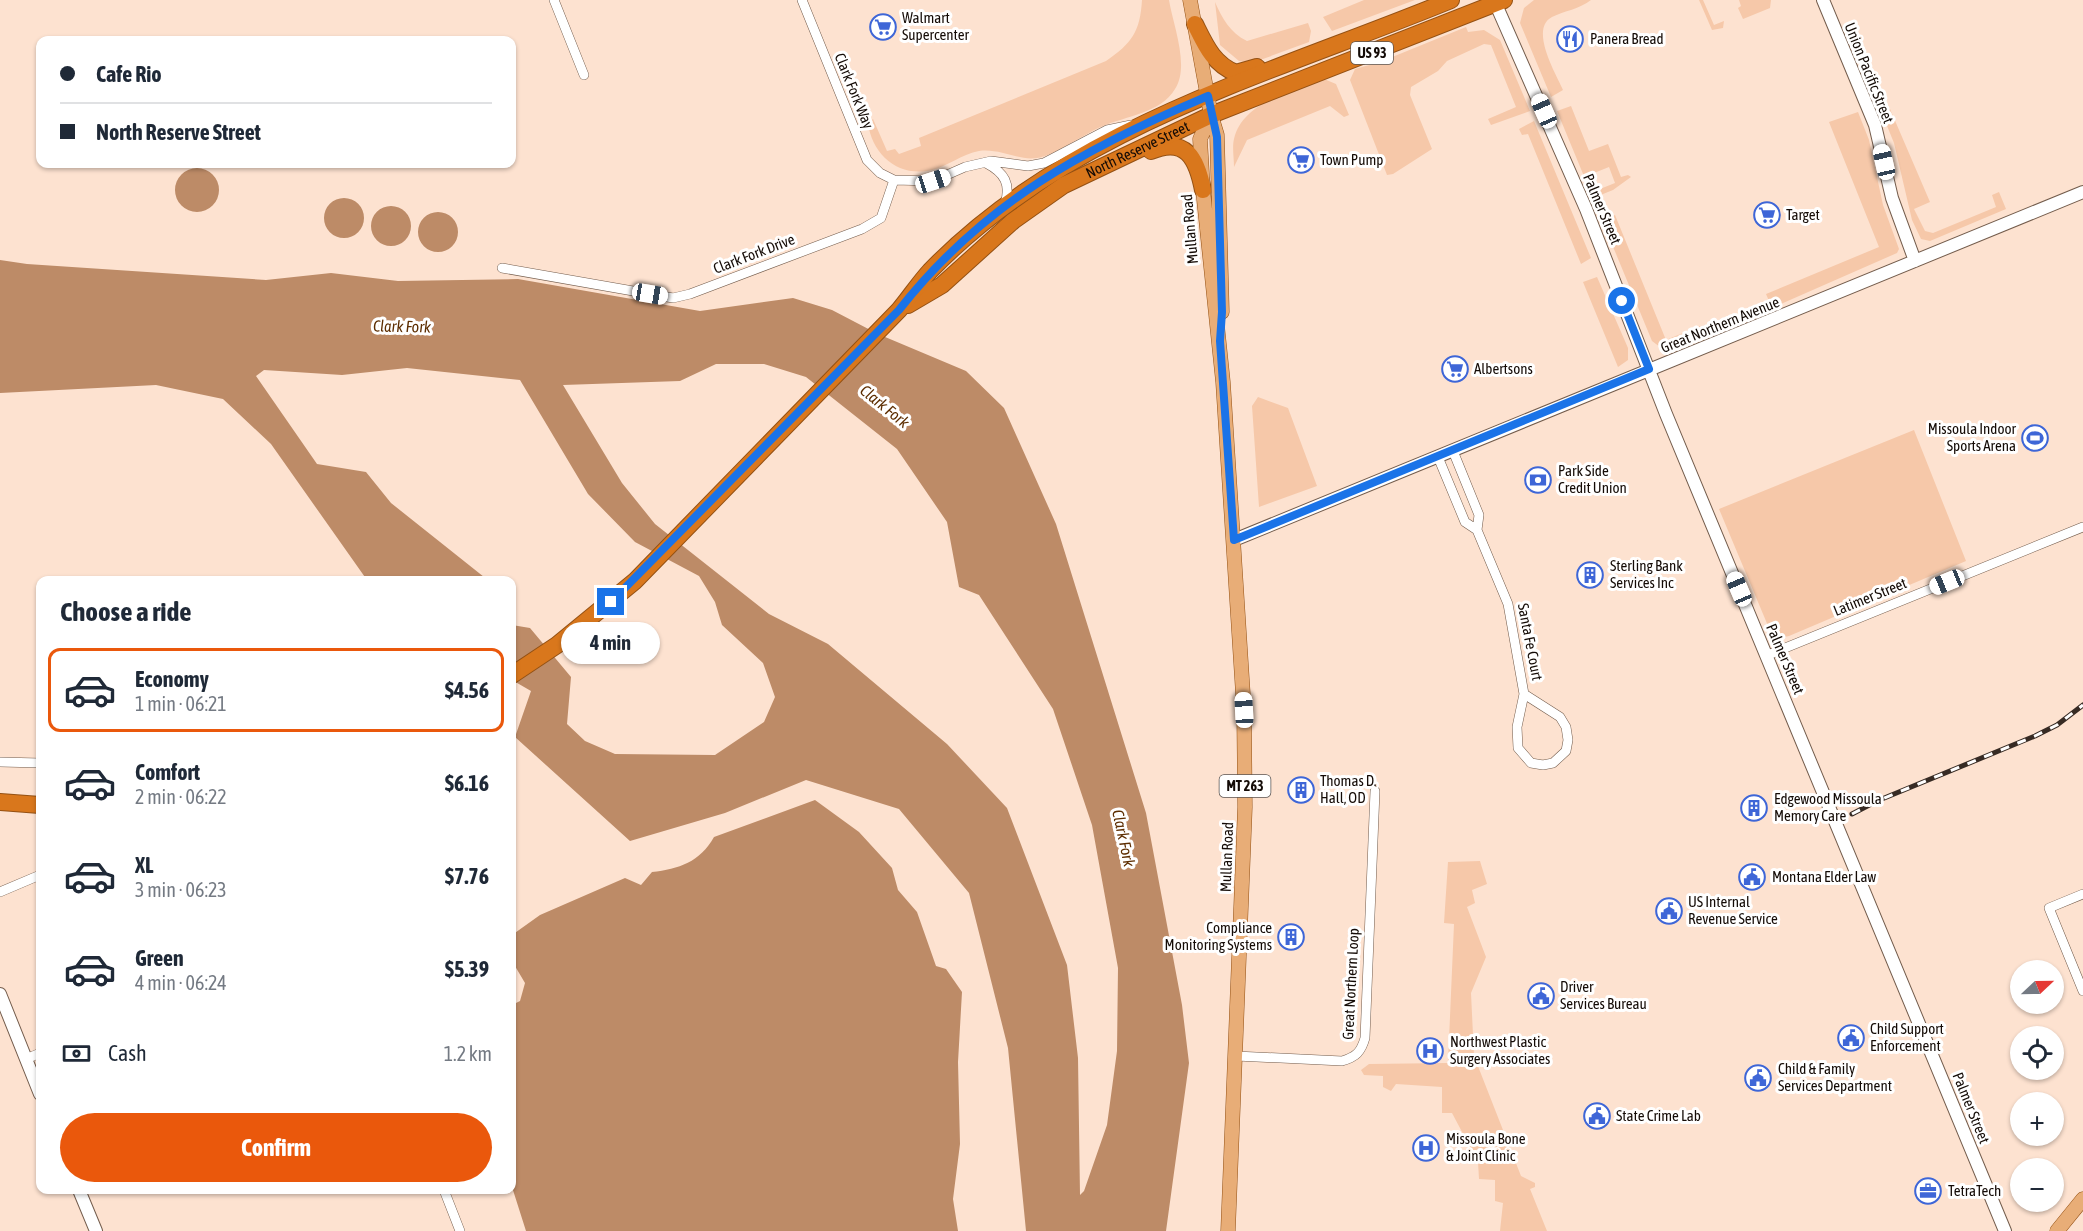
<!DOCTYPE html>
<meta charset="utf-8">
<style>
body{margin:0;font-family:"Asap Condensed",sans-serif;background:#f6f6f7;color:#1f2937;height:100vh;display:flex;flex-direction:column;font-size:22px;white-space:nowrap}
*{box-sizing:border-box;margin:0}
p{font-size:20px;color:#747a83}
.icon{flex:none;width:33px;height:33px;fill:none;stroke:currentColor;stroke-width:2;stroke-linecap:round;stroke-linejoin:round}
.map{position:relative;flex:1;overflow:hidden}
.drawer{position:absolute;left:36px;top:576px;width:480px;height:618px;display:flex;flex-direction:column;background:#fff;border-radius:12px;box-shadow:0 2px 4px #0004}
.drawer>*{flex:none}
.banner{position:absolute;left:36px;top:36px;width:480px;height:132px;border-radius:12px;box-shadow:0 2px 4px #0004;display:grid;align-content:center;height:132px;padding:0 24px;background:#fff}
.needle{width:39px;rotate:68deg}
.fabs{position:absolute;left:2010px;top:960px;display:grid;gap:12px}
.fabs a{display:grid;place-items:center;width:54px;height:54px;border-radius:50%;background:#fff;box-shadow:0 2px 4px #0004;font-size:30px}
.end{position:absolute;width:27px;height:27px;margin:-14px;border:8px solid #1a73e8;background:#fff;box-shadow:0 0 0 3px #fff}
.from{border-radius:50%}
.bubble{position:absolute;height:42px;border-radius:21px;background:#fff;box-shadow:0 2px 4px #0004;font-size:20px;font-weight:700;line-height:42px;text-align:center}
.car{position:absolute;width:18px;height:36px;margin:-18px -9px;border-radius:8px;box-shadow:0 0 4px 2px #0007;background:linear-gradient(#fff 24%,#345 0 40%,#fff 0 76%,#345 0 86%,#fff 0)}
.banner b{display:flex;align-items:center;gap:21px;height:57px;font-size:22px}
.banner b+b{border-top:2px solid #e0e1e3}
.banner i{width:15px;height:15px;background:#1f2937}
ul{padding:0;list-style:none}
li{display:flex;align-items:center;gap:18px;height:84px;margin:0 12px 9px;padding:0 12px;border:3px solid transparent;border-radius:12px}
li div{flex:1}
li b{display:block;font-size:22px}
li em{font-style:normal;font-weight:700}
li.current{border-color:#ea580c}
li>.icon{width:54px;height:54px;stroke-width:1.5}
h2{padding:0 24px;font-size:27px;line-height:72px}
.pay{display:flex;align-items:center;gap:15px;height:66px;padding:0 24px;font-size:22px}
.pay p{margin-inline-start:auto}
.primary-button{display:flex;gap:12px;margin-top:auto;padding:12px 24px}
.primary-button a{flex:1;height:69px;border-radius:36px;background:#ea580c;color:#fff;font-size:24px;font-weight:700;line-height:69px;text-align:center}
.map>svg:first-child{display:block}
</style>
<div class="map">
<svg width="2083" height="1231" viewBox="0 0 2083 1231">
<rect width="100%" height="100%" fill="#fde2d0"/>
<path fill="#f6c8a9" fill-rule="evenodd" d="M1142 0H1169C1173 25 1190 66 1175 89 1161 113 1126 116 1103 126 1087 132 1052 157 1037 158 1018 161 1000 148 979 151 962 154 948 166 932 170 899 178 872 155 868 123L873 119 887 151 895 149 899 154 921 146 919 138 1106 61C1132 43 1140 32 1142 0Z
M1364 0H1415L1332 31 1323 17Z
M1534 0H1591C1580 9 1564 11 1552 17 1529 29 1556 74 1563 90L1551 97 1520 23 1524 8Z
M1699 0H1703L1714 25 1724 21 1723 28 1712 30Z
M1739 0H1771L1770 8 1743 19 1738 8 1741 6Z
M1215 2C1222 18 1230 33 1247 41L1308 23 1311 31 1309 42 1252 63 1239 61 1220 45Z
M1466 27 1468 32 1484 30 1500 40 1530 111 1491 125 1488 119 1516 107 1491 45 1484 44 1447 61 1438 71 1411 87 1410 95 1432 149 1393 174 1387 175 1350 80 1355 69 1380 62Z
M1324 79 1336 84 1349 115 1344 117 1330 106 1247 140 1234 167C1234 158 1232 147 1234 139 1243 101 1294 91 1324 79Z
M1571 106 1589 151 1608 144 1621 177 1628 175 1631 177 1613 190 1593 198 1557 111ZM1609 167 1615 183 1595 191 1589 175Z
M1890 109 1930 202 1914 209 1925 231 1933 233 1996 207 1992 195 1999 192 2006 209 1930 241 1921 239 1912 220 1894 143 1881 111Z
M1858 112 1869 140 1883 205 1899 249 1897 253 1772 308 1766 294 1879 247 1829 122Z
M1534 121 1591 258 1581 264 1528 134 1522 135 1519 129Z
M1615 215 1666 340 1700 326 1704 335 1670 349 1664 350 1652 341 1602 220Z
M1597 277 1628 348V360L1618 367 1583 282Z
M1258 397 1288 408 1317 486 1259 507 1252 406Z
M1914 430 1966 561 1789 636 1779 638 1771 633 1719 509Z
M1480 861 1487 884 1472 890 1475 903 1467 907 1486 957 1471 993 1474 1056 1521 1176 1535 1183V1187L1530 1189 1547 1231H1500L1503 1203 1495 1201V1180L1479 1179 1478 1162 1452 1113H1442V1087L1396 1084 1391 1091 1383 1087V1076L1364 1075 1361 1070 1369 1064 1448 1063 1454 924 1444 923 1448 862Z"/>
<path fill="#bd8b67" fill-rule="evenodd" d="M175 190a22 22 0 1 1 44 0a22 22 0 1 1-44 0Z
M324 218a20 20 0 1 1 40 0a20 20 0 1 1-40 0Z
M371 226a20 20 0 1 1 40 0a20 20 0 1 1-40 0Z
M418 232a20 20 0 1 1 40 0a20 20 0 1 1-40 0Z
M0 260 27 264 266 280 331 273 398 281 518 279 700 311 793 298 832 310 878 334 966 371 1004 408 1056 524 1146 813 1182 1005 1189 1063 1166 1231H1026L1008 1048 969 893 899 809 806 780 725 813 630 841 515 737 531 691 512 680V625L530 628 571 677 567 724 585 741 615 754 715 755 764 722 775 697 763 663 722 625 715 602 699 576 635 542 588 494 520 380 407 368 342 375 264 370 256 376 317 464 366 472 391 503 484 577 492 580H367L271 444 223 399 156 385 0 393ZM716 364H764L806 377 897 449 947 522 959 587 979 595 1053 709 1092 825 1118 968 1117 1051 1107 1125 1084 1191 1080 1195 1078 1058 1067 965 1007 808 947 744 828 644 769 614 655 524 622 483 563 385 680 381Z
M815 800 859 832 892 868 898 890 917 912 936 966 946 969 962 992 958 1062 960 1144 953 1199 958 1231H526L512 1187V1005L520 1001 525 983 512 961V935L540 915 625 878 641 885 652 872C679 869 700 862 714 837Z"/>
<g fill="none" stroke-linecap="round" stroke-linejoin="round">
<g stroke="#735c4c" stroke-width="10">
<path id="street" d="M554 0 584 75
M802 0 867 160 880 173 894 180
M986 163C1005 173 1011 184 1005 204
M502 268 673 298 690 294 862 229 881 218 894 180 933 181 965 167 991 161 1028 166 1044 163 1107 130 1131 125
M1453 451 1479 515 1477 530 1508 604 1524 694 1517 727 1518 748 1531 763 1543 765 1553 763 1566 751 1568 740 1566 727 1560 717 1524 694
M1438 457 1465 522 1477 530
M1768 655 2083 527
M0 762 40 763
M0 892 40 875
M2083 894 2049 908 2083 991
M1236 1056 1342 1061C1356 1057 1361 1052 1365 1038L1375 791
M26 1059 40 1053
M444 1190 460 1231"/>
</g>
<g stroke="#735c4c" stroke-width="14">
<path id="secondary" d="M1494 0 1586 209 1666 414 2005 1231
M1823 0 1875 125 1892 198 1915 261
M1234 540 2083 192
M0 994 40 1094
M79 1190 96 1231"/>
</g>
<g stroke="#945114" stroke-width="15">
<path id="primary" d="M1190 0 1211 115 1217 135 1222 312
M1211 115 1200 139 1203 190 1223 382 1244 710 1245 807 1228 1231
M2057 1231 2083 1199"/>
</g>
<g stroke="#945114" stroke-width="18">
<g id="highway">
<path d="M1195 24C1205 44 1213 64 1236 73L1257 67"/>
<path d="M1151 151C1186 136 1197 159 1203 190"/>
<path id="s1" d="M908 305 942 285 1013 221 1064 185 1211 115 1504 0"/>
<path d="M512 675 557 645 635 581 899 310C910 297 919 283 930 271 1069 127 1271 74 1451 0"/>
<path d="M0 802 40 805"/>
</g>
</g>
<use href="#street" stroke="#fff" stroke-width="9"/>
<use href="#secondary" stroke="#fff" stroke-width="12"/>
<use href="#primary" stroke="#e8ad77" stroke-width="14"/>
<use href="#highway" stroke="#d9771c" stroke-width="16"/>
<g stroke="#372b24" stroke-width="5">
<path id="rail" d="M1852 814 1877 801 2035 736 2057 725 2083 705"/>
</g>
<use href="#rail" stroke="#fff" stroke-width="3" stroke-dasharray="9" stroke-linecap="butt"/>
</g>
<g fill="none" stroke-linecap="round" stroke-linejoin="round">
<path stroke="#1a73e8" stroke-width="8" d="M611 602 899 310C983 203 1085 148 1208 96L1217 137 1222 312 1220 341 1234 540 1649 369 1622 301"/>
</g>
<defs>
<g id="supermarket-ring" transform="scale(1.35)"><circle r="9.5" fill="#fff" stroke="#3e66d7" stroke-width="1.5"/><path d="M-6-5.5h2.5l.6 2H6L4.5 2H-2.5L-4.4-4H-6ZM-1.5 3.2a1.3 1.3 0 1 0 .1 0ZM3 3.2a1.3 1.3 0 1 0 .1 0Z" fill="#3e66d7"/></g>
<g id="restaurant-ring" transform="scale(1.35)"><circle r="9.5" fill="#fff" stroke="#3e66d7" stroke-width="1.5"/><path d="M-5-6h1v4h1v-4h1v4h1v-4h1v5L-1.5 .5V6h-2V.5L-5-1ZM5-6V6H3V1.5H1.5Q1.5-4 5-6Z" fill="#3e66d7"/></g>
<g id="stadium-ring" transform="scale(1.35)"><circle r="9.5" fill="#fff" stroke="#3e66d7" stroke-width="1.5"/><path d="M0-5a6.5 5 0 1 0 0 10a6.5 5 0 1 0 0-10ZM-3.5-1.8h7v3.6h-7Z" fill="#3e66d7"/></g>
<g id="bank-ring" transform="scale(1.35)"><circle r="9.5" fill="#fff" stroke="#3e66d7" stroke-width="1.5"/><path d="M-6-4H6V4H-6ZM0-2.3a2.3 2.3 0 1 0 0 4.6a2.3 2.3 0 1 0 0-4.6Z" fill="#3e66d7"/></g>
<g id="building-ring" transform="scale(1.35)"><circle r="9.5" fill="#fff" stroke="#3e66d7" stroke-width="1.5"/><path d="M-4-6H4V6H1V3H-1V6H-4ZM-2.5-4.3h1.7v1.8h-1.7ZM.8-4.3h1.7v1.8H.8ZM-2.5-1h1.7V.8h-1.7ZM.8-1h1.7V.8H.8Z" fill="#3e66d7"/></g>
<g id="civic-ring" transform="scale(1.35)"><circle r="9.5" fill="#fff" stroke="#3e66d7" stroke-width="1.5"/><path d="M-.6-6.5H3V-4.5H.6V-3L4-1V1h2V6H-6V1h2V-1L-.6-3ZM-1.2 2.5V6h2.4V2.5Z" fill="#3e66d7"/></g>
<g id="hospital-ring" transform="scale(1.35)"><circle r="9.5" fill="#fff" stroke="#3e66d7" stroke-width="1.5"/><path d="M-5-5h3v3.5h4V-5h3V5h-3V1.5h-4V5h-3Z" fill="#3e66d7"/></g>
<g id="office-ring" transform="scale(1.35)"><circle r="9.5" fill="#fff" stroke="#3e66d7" stroke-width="1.5"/><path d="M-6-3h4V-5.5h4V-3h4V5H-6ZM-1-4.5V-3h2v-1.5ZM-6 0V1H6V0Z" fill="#3e66d7"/></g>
</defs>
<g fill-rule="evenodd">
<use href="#supermarket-ring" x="883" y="27"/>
<use href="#restaurant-ring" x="1570" y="39"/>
<use href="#supermarket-ring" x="1301" y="160"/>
<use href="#supermarket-ring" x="1767" y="215"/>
<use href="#supermarket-ring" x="1455" y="369"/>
<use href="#stadium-ring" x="2035" y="438"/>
<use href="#bank-ring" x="1538" y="480"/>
<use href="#building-ring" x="1590" y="575"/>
<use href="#building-ring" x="1301" y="790"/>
<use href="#building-ring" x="1754" y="808"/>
<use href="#civic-ring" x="1752" y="877"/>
<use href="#civic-ring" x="1669" y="911"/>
<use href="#building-ring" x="1291" y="937"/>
<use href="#civic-ring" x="1541" y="996"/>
<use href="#civic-ring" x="1851" y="1038"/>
<use href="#hospital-ring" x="1430" y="1051"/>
<use href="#civic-ring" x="1758" y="1078"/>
<use href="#civic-ring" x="1597" y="1116"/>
<use href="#hospital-ring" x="1426" y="1148"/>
<use href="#office-ring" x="1928" y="1191"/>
</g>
<g text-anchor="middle" stroke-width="6" stroke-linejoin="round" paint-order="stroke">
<g fill="#fff" stroke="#5a5451" stroke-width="1.5">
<rect x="1351" y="42" width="42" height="22" rx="4.5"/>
<rect x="1219.5" y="775" width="51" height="22" rx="4.5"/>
</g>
<g font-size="14" font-weight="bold" fill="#140b06">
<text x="1372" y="58">US 93</text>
<text x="1245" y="791">MT 263</text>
</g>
<g font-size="15" fill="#140b06" stroke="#fff" text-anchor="start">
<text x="902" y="23">Walmart<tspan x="902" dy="17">Supercenter</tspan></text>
<text x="1590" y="44">Panera Bread</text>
<text x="1320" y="165">Town Pump</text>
<text x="1786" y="220">Target</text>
<text x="1474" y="374">Albertsons</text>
<text x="2016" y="434" text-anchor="end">Missoula Indoor<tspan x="2016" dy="17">Sports Arena</tspan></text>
<text x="1558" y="476">Park Side<tspan x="1558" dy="17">Credit Union</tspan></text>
<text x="1610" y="571">Sterling Bank<tspan x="1610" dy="17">Services Inc</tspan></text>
<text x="1320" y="786">Thomas D.<tspan x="1320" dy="17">Hall, OD</tspan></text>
<text x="1774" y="804">Edgewood Missoula<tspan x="1774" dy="17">Memory Care</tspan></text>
<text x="1772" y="882">Montana Elder Law</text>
<text x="1688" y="907">US Internal<tspan x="1688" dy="17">Revenue Service</tspan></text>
<text x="1272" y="933" text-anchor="end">Compliance<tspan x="1272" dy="17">Monitoring Systems</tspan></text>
<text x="1560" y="992">Driver<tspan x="1560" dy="17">Services Bureau</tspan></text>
<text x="1870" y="1034">Child Support<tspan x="1870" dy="17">Enforcement</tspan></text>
<text x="1450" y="1047">Northwest Plastic<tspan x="1450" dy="17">Surgery Associates</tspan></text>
<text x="1778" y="1074">Child &amp; Family<tspan x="1778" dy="17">Services Department</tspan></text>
<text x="1616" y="1121">State Crime Lab</text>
<text x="1446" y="1144">Missoula Bone<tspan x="1446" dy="17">&amp; Joint Clinic</tspan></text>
<text x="1948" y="1196">TetraTech</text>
</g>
<g font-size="15" fill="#140b06" stroke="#fff">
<text transform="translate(1869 73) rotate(68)" y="5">Union Pacific Street</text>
<text transform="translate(854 91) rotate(68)" y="5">Clark Fork Way</text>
<text dy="5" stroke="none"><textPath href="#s1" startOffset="279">North Reserve Street</textPath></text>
<text transform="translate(1602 209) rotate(67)" y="5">Palmer Street</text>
<text transform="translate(1190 229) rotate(-95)" y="5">Mullan Road</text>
<text transform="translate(754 254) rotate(-21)" y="5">Clark Fork Drive</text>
<text transform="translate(1720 325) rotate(-22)" y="5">Great Northern Avenue</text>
<text transform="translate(1870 597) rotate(-22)" y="5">Latimer Street</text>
<text transform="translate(1530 642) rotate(79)" y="5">Santa Fe Court</text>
<text transform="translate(1785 659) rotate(67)" y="5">Palmer Street</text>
<text transform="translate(1227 857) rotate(-88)" y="5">Mullan Road</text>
<text transform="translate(1351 984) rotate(-87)" y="5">Great Northern Loop</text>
<text transform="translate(1971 1108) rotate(68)" y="5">Palmer Street</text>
</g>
<g font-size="16" font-style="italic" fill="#5d2d00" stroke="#fff">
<text transform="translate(402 326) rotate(1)" y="6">Clark Fork</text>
<text transform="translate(885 406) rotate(39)" y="6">Clark Fork</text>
<text transform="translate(1124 838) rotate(78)" y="6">Clark Fork</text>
</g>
</g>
</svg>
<div class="fabs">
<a><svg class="needle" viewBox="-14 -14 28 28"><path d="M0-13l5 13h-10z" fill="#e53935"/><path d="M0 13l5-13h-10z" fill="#747a83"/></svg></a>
<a><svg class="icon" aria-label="locate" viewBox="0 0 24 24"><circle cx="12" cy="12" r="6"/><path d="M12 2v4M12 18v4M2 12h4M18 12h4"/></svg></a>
<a>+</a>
<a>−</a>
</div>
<i class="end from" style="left:1622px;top:301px"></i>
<i class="end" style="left:611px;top:602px"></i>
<div class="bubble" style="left:561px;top:622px;width:99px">4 min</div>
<i class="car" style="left:1544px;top:111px;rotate:336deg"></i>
<i class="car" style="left:1884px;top:162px;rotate:347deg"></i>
<i class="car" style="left:933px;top:181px;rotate:72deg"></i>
<i class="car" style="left:650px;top:294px;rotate:100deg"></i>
<i class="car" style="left:1947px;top:582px;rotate:248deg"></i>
<i class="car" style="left:1739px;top:589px;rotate:337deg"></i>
<i class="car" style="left:1244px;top:710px;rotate:357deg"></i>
<div class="banner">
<b><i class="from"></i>Cafe Rio</b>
<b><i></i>North Reserve Street</b>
</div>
<section class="drawer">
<h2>Choose a ride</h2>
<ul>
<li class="current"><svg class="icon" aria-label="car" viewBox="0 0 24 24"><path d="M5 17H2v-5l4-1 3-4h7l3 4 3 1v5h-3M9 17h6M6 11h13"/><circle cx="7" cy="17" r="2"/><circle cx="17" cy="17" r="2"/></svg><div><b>Economy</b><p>1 min · 06:21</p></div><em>$4.56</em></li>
<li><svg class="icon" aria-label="car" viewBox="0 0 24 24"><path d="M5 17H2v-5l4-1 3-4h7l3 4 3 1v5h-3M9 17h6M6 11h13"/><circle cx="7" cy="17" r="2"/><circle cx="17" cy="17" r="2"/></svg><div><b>Comfort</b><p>2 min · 06:22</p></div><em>$6.16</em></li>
<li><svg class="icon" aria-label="car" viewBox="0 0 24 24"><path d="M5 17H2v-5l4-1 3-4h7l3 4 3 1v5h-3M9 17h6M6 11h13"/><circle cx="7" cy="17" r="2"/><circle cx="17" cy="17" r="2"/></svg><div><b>XL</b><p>3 min · 06:23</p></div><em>$7.76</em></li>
<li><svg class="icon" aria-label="car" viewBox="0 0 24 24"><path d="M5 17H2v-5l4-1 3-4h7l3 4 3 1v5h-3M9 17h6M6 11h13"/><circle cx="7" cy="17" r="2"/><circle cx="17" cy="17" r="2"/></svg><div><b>Green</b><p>4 min · 06:24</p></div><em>$5.39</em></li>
</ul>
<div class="pay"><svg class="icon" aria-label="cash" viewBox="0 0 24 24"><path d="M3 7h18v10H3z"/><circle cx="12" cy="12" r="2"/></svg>Cash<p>1.2 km</p></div>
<div class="primary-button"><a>Confirm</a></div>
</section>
</div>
